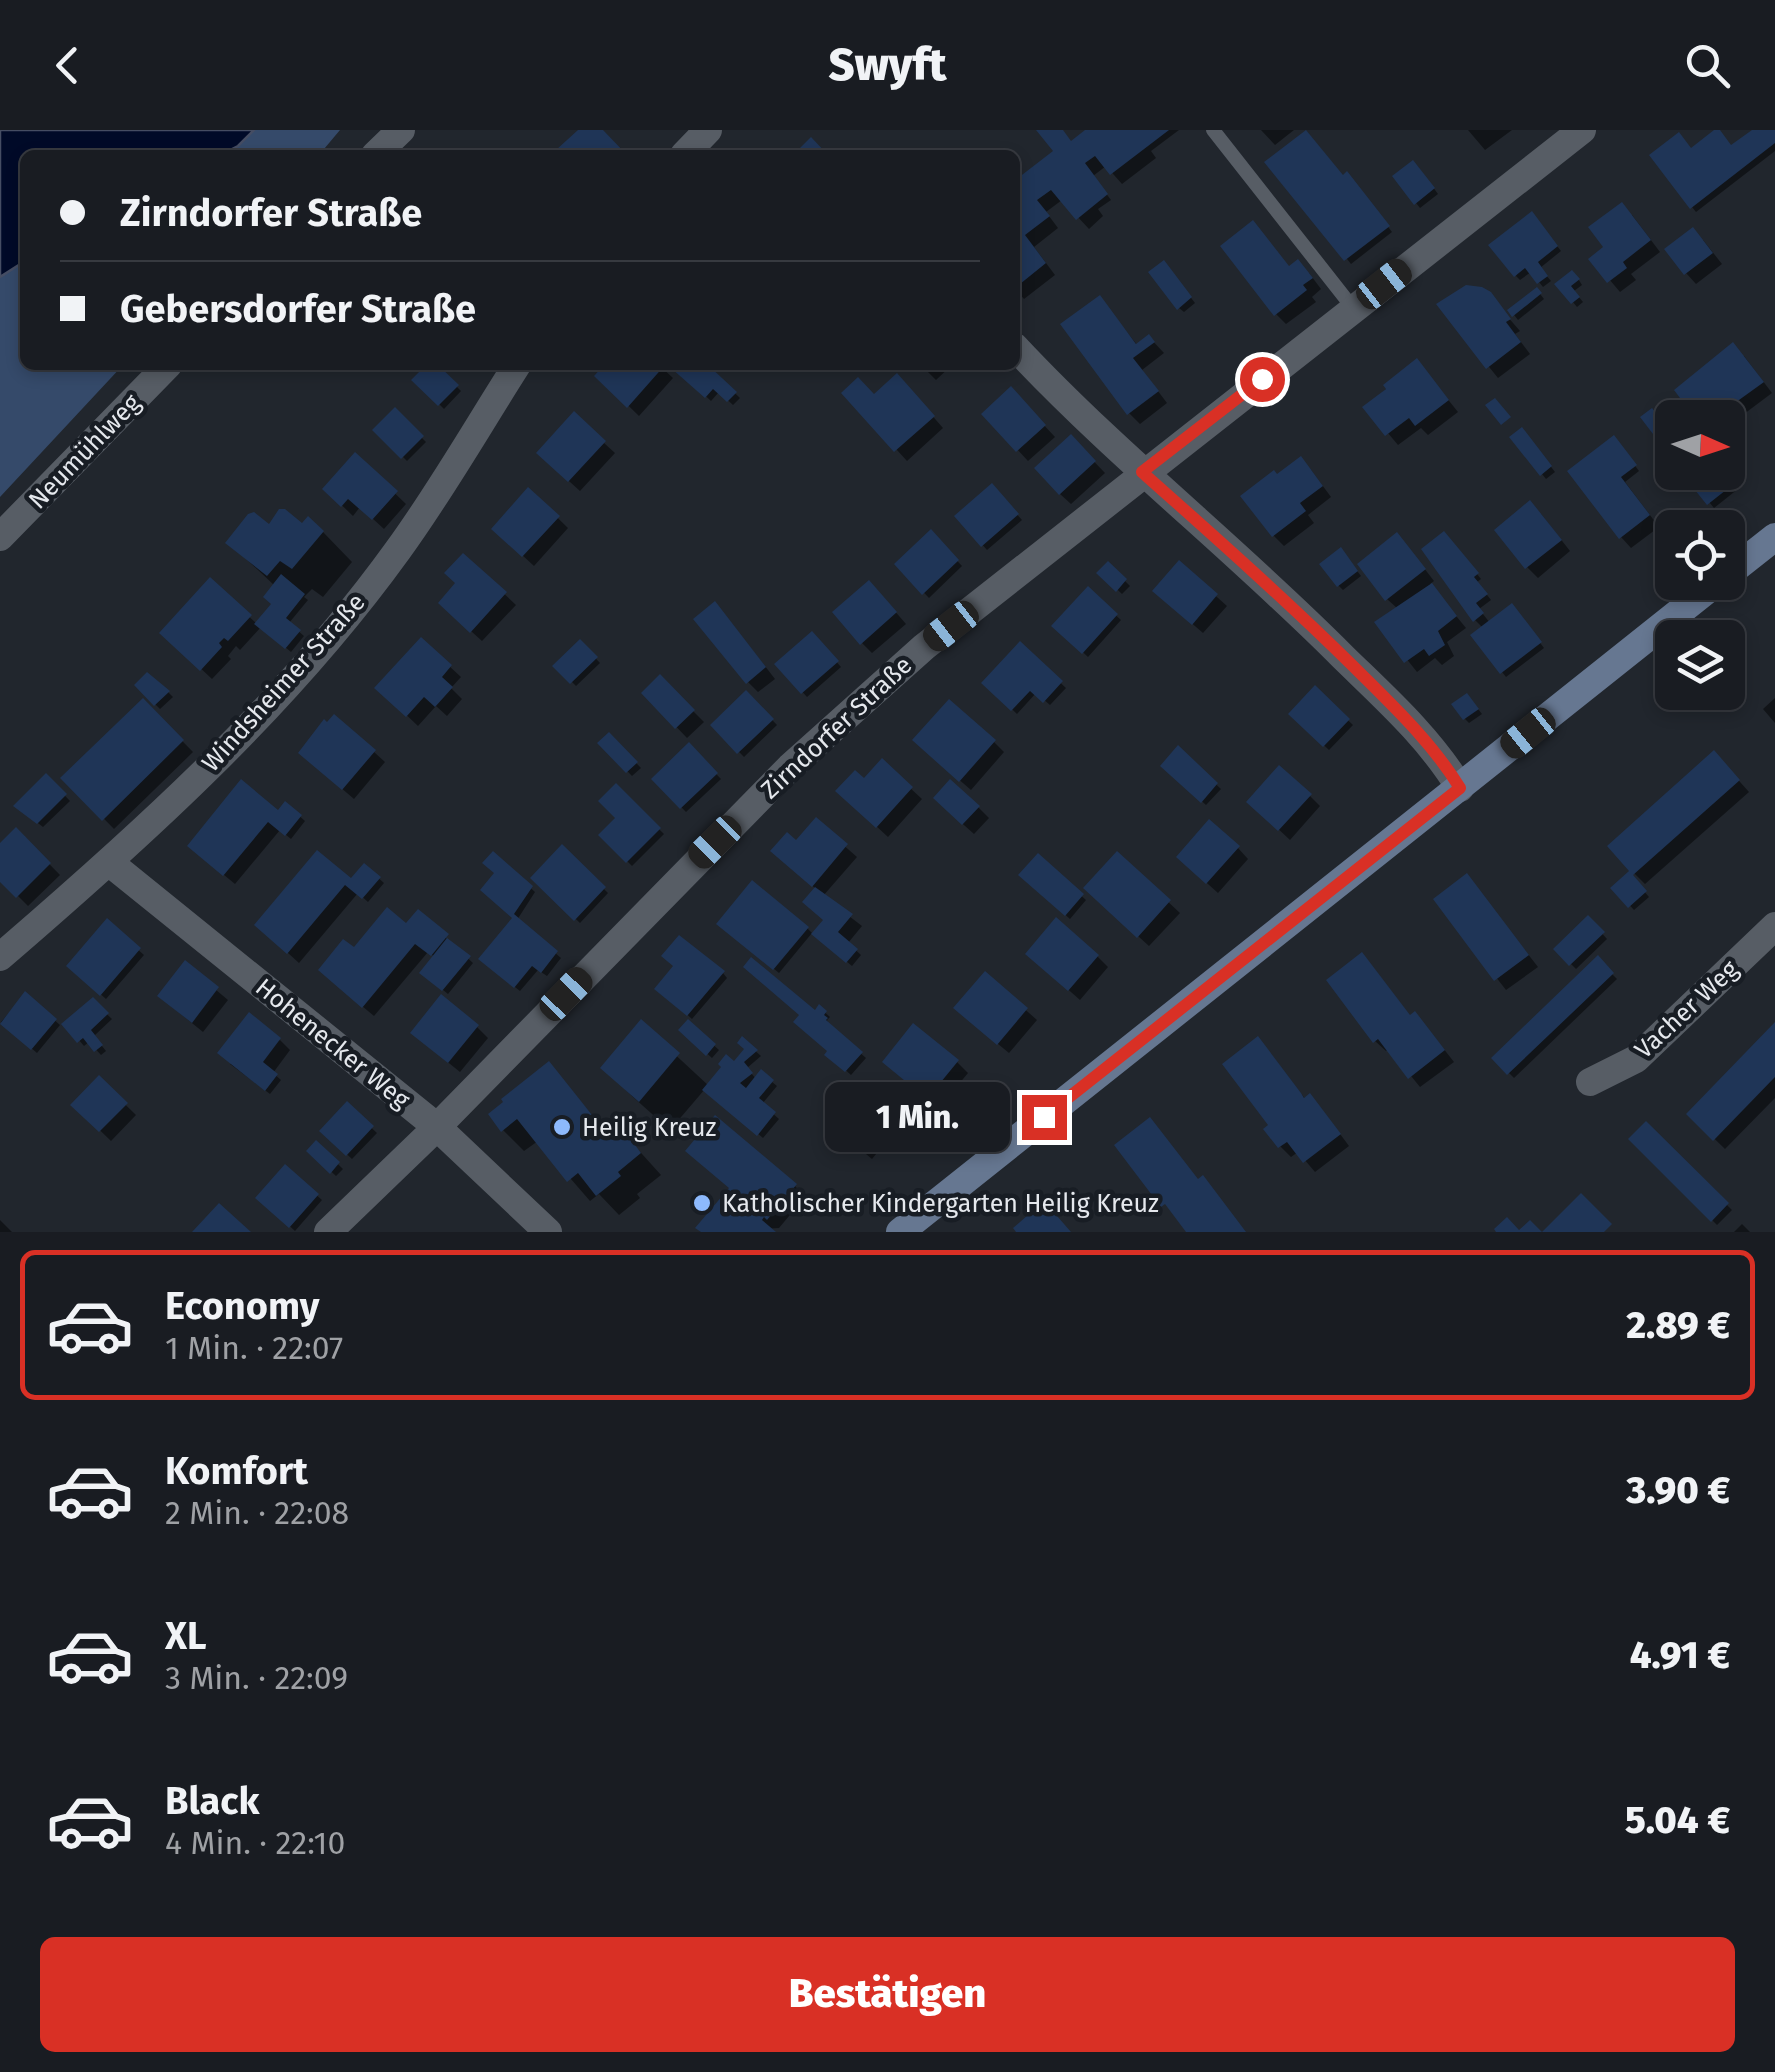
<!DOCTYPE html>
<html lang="de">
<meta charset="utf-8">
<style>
body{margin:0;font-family:"Fira Sans",sans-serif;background:#26292f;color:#f1f3f6;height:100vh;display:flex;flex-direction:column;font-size:38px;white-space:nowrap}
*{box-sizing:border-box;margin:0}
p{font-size:32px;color:#9fa1a5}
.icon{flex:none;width:55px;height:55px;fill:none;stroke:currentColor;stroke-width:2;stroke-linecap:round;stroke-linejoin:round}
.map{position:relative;height:1102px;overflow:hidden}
.side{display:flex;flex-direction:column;background:#191c22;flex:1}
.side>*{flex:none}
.hud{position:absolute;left:20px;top:20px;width:1000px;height:220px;border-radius:15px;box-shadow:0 5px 15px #0003,0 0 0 2px #373a40;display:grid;align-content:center;height:220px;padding:0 40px;background:#191c22}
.needle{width:65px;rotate:93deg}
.controls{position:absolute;left:1655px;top:270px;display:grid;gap:20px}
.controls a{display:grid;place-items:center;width:90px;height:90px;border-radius:15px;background:#191c22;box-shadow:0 5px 15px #0003,0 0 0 2px #373a40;font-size:50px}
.end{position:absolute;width:45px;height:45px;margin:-22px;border:12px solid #d93025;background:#fff;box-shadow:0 0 0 5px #fff}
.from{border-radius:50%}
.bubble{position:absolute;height:70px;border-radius:15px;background:#191c22;box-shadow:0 5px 15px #0003,0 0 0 2px #373a40;font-size:32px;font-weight:800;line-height:70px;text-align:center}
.car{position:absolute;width:30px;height:60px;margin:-30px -15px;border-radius:12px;box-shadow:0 0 8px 2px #0007;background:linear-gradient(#222 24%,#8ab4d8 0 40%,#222 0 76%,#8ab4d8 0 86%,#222 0)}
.hud b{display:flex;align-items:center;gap:35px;height:95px;font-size:38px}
.hud b+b{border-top:2px solid #373a40}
.hud i{width:25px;height:25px;background:#f1f3f6}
ul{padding:18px 0 0;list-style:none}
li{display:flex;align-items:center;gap:30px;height:150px;margin:0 20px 15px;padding:0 20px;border:5px solid transparent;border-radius:15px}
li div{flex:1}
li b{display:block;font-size:38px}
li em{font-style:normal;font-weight:800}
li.selected{border-color:#d93025}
li>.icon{width:90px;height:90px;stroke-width:1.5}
.button{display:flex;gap:20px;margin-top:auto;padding:20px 40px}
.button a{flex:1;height:115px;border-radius:15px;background:#d93025;color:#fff;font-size:40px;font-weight:800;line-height:115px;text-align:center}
header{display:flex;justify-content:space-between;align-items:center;height:130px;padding:0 40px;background:#191c22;font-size:45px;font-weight:800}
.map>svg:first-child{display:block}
</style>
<header><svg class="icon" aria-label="back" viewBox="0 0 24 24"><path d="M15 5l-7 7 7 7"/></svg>Swyft<svg class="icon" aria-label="search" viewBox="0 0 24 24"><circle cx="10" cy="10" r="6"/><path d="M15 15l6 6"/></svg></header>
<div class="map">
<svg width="1775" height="1102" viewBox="0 0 1775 1102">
<rect width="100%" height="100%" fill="#21262d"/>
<path fill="#354a6a" d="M254 0H340L319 25H220L238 16Z
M25 131V235H123L0 367V147Z"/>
<path fill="#000a28" stroke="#454d63" stroke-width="2.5" d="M0 0H254L238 16 220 25H25V131L0 147Z"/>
<path fill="#0007" d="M1039 0H1060L1072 13 1089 0H1179L1151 21 1156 28 1122 54 1106 36 1093 46 1111 70 1098 79 1103 86 1089 99 1062 70 1046 82 1058 98 1034 117 1055 145 1024 169 1015 159V59L1056 21Z
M1261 0H1294L1275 15Z
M1468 0H1512L1485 20Z
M1756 0H1775V21L1696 82 1692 77V20L1733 18Z
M1307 2 1344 47 1352 49 1392 102 1351 134 1313 86Z
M895 18 902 25H887Z
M1418 37 1438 64 1420 78 1416 73Z
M1632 85 1660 122 1631 144 1636 150 1620 162 1592 129 1606 118Z
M1536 89 1561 121 1540 138 1551 151 1543 157 1531 142 1520 150 1516 146Z
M1703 110 1722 134 1696 154 1686 143Z
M1168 138 1195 173 1184 182 1179 178Z
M1290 138 1309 143 1321 159 1312 167 1316 172 1286 194 1276 184Z
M1577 147 1582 155 1574 161 1583 172 1577 177 1558 154Z
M1466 157 1493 170 1520 201 1515 204 1530 224 1498 248 1439 175Z
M1537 160 1544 169 1518 190 1511 181Z
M1100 168 1138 216 1149 207 1164 223 1142 240 1167 273 1140 294 1129 283Z
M1744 226 1772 263 1728 296V288H1698Z
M1417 231 1458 282 1428 305 1421 298 1398 315 1366 277Z
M429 235H435L461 261 444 279 415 250Z
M609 235H659L673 248 639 286 598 246Z
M677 235H705L740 268 733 275 719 262 711 271 675 237Z
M921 235H952L936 250Z
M907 257 943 298 907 331 845 263 874 267Z
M1011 260 1055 307 1028 331 985 284Z
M395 281 426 312 407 331 376 300Z
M1526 304 1555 342 1546 349 1542 344Z
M604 313 615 323 580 361 550 334Z
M1618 313 1639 341 1625 352 1659 397 1631 418 1621 407Z
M1081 318 1105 343 1071 374 1060 364Z
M356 326 406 374 384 399 360 377 353 386 325 359Z
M1728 335 1743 355 1714 378 1687 345 1691 342H1728Z
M1311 340 1331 367 1308 385 1314 393 1284 416 1274 406 1278 347Z
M992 356 1022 390 987 420 958 387Z
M529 360 568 398 534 436 494 399Z
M1541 384 1570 421 1538 448 1527 437Z
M302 397 323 402 352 432 323 467 312 459 304 467 308 470 289 493 304 506 291 522 261 497 240 520 236 516 228 526 231 529 212 549 163 503 210 451 257 494 274 474 275 456 229 413 269 398Z
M931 403 962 436 929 468 897 434Z
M1449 409 1481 449 1477 452 1491 470 1479 479 1490 493 1516 481 1544 518 1506 547 1473 505 1483 498 1475 490Z
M1407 416 1434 451 1430 454 1466 498 1447 512 1454 526 1442 535 1435 528 1417 542 1378 493 1398 479 1387 469Z
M1345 425 1361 446 1343 460 1338 455Z
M464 426 516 475 482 511 451 483Z
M1179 433 1227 476 1203 503 1166 471Z
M1108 434 1130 456 1122 464 1100 443Z
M1088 460 1121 490 1088 527 1055 496Z
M880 464 906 494 872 523 862 513Z
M725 485 775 549 758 562 748 552Z
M812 504 841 537 807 567 778 535Z
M421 510 461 547 451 558 462 569 447 586 436 576 418 596 378 558Z
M580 512 600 533 576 556 556 536Z
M1020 515 1066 558 1050 575 1036 563 1017 584 985 553Z
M660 548 704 592 687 608 644 563Z
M137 556 168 562 173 567 160 579Z
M1315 559 1353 595 1329 620 1291 584Z
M746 563 777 595 744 627 713 595Z
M1775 568V593L1763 579Z
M1471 570 1482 584 1469 593 1465 589Z
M143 571 193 622 114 699 64 648Z
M609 605 641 638 632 646 600 613Z
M994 612 1004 622 971 660 926 621Z
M689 616 721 649 686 682 654 649Z
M1178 619 1221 659 1206 675 1163 636Z
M374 622 385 632 354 669 312 633Z
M882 632 922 669 888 707 849 671Z
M1724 634 1749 662 1645 754 1633 742 1630 745 1649 767 1634 780 1614 758 1633 741Z
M46 646 70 671 43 697 21 680Z
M616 657 664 704 632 736 601 705 618 688Z
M1310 666 1320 676 1290 710 1260 682Z
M286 674 305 691 291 709 280 700 235 754 201 726 278 683Z
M978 677 989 688 974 704 946 679Z
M816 691 857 727 823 766 862 796 848 813 861 825 852 836 819 809 826 791 816 759 784 731Z
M16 700 60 745 28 776 0 748V716Z
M562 718 608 763 580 793 533 748Z
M1238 718 1248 729 1218 763 1189 737Z
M493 724 535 762 517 790 561 828 547 846 538 840 520 861 486 834 515 788 497 744Z
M1117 724 1180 783 1149 816 1097 769Z
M1038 727 1086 770 1070 789 1021 745Z
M365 736 384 753 368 772 358 763 299 833 257 795 351 752Z
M1467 746 1538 837 1506 860 1436 770Z
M418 782 473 833 448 864 427 847 435 827 428 822 374 886 332 851 354 821 407 796Z
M1588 788 1607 809 1576 839 1556 819Z
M107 792 144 825 106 869 69 836Z
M724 798H807L812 803 779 843Z
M1028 824 1097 826 1108 837 1080 870Z
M1597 829 1617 849 1514 948 1494 928Z
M185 834 228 870 203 902 171 876Z
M1372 836 1411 887 1425 895 1454 932 1420 957 1389 919 1386 921 1375 911Z
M676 837 723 843 727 848 692 889 658 858Z
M985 844 1037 890 1009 923 981 900Z
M25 864 60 895 37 923 1 892Z
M93 871 112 889 94 906 106 921 101 925 89 912 84 916 65 894Z
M820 878 830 887 827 890 829 896 866 928 851 945 828 924 830 921 815 883Z
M688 892 719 920 712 928 681 900Z
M641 893 709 956 735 934 747 919 743 910 761 926 747 938 756 949 761 943 777 956 762 974 779 989 763 1008 705 959 670 1000 633 967 603 938Z
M477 897 488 908 460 942 424 913Z
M1775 898V968L1725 1019 1689 984Z
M280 910 290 920 273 943 281 950 270 964 230 934Z
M1268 920 1306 970 1320 977 1349 1016 1315 1042 1298 1022 1291 1027 1280 1016 1272 996Z
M957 932 968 943 939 978 895 942Z
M549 934 614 1011 624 1004 661 1045 637 1064 640 1068 619 1085 599 1064 590 1071 538 1011 524 1021 503 1000Z
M99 949 136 985 111 1011 74 975Z
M347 975 377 1003 352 1029 322 1001Z
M883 991 894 1002 872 1029 843 1005Z
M1646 995 1732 1080 1717 1095 1631 1009Z
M316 1013 343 1039 336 1046 309 1021Z
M285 1037 322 1070 295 1101 259 1068Z
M795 1056 805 1067 779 1098 703 1102Z
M0 1090 12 1102H0Z
M1742 1094 1750 1102H1734Z"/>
<path fill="#1f3557" d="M578 0H603L627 25H560L556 20Z
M1036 0H1063L1071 11 1085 0H1169L1110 45 1095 26 1085 33 1108 64 1076 90 1051 60 1037 70 1050 86 1025 105 1046 133 1015 158V56L1021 51 1018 48 1053 21Z
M1306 0 1343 45 1347 41 1390 96 1344 131 1264 32Z
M1714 0H1720L1731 15 1752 0H1775V13L1690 79 1649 25 1679 2 1691 18Z
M811 7 828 25H793Z
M1413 30 1435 58 1414 75 1392 46Z
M1622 72 1651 110 1623 132 1627 138 1607 153 1588 129 1603 117 1588 97Z
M1532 81 1558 116 1538 132 1548 146 1537 154 1525 138 1514 147 1488 115Z
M1253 90 1289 136 1298 129 1313 148 1303 155 1307 160 1274 186 1220 116Z
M1693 97 1713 123 1684 145 1664 119Z
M1164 130 1192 167 1177 180 1148 142Z
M1572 140 1580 149 1571 156 1580 167 1571 174 1554 154Z
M1466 155 1482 157 1491 162 1511 189 1506 192 1521 212 1486 239 1436 174Z
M1537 157 1542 163 1512 187 1507 180Z
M1100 165 1136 214 1149 204 1155 212 1133 228 1159 261 1127 285 1060 194Z
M1733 212 1764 252 1714 288H1695L1674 260Z
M1417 228 1449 270 1415 296 1409 288 1385 306 1362 277 1386 259 1383 255Z
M426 235H438L459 255 438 276 411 250Z
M604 235H665L627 278 594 246Z
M674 235H708L737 262 727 272 713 259 705 268 671 238Z
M897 243 935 286 894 322 841 263 858 247 874 264Z
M1011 256 1046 295 1016 322 981 284Z
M1495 268 1511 287 1501 295 1485 275Z
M395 277 424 306 401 329 372 300Z
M1652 278 1667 297 1672 293V316L1666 321 1640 287Z
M574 281 606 311 568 352 536 323Z
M1522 297 1552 336 1540 346 1509 307Z
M1071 304 1096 331 1059 365 1034 338Z
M1614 305 1637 335 1621 347 1650 385 1619 409 1567 341Z
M355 322 398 361 372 390 348 369 341 377 322 359Z
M1301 326 1323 356 1300 373 1306 381 1272 407 1240 366 1274 340 1277 344Z
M1728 333 1740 349 1707 375 1683 345 1728 342Z
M992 353 1019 384 981 417 954 386Z
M528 357 560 386 522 427 491 399Z
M1530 370 1562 410 1525 439 1494 400Z
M279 379H285L302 393 308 386 324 401 292 439 280 431 267 446 225 413 248 384 254 382 269 394Z
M931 399 959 430 922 465 894 434Z
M1444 401 1479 443 1474 447 1488 464 1476 473 1484 483 1473 492 1421 419Z
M1397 402 1426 439 1385 471 1357 434Z
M1341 417 1358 441 1337 457 1319 434Z
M463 423 507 462 470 503 438 473 455 453 444 443Z
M1179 430 1218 464 1192 495 1152 461Z
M1108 431 1127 449 1116 462 1096 443Z
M281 444 305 464 286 488 301 500 285 519 254 494 271 474 263 467Z
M210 447 252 485 228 511 224 508 219 513 222 517 200 541 159 503Z
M869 450 897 482 860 515 832 482Z
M1432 453 1457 486 1438 501 1445 515 1429 526 1424 519 1404 533 1374 492Z
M1088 456 1118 484 1082 524 1051 496Z
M715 471 766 537 746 554 693 489Z
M1512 473 1542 512 1500 544 1470 505Z
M812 501 839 531 801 564 774 534Z
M421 507 452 535 442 547 453 557 435 577 424 567 406 587 374 558Z
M580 509 598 527 570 554 552 536Z
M1020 511 1063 551 1043 573 1030 561 1011 581 981 553Z
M147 542 170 561 154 576 134 555Z
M660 544 695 580 675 599 641 563Z
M1315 555 1350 589 1323 617 1288 584Z
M746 560 774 589 737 624 710 595Z
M1467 563 1479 579 1463 590 1451 574Z
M143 568 184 610 102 691 60 648Z
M949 569 996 610 959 652 912 610Z
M334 584 376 620 342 660 298 623 324 589 327 592Z
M609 602 638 632 626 643 597 613Z
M689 612 718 643 680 679 651 649Z
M1178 615 1218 653 1201 673 1160 636Z
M1714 620 1740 650 1633 745 1647 761 1628 778 1610 758 1629 741 1607 716Z
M882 628 913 657 876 698 835 661 855 640 864 648Z
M1279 635 1312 664 1278 701 1246 672Z
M46 643 67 664 37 694 13 676Z
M241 649 278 680 285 671 302 685 285 706 268 692 223 746 187 716Z
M950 649 980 676 962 695 933 668Z
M616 653 661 698 626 733 598 705 615 688 598 671Z
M816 687 848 714 812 757 770 721 787 702 796 710Z
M1209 689 1240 716 1206 754 1176 727Z
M16 697 51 733 16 768 0 752V713Z
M562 714 606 757 574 791 530 748Z
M317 720 351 748 364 733 381 747 362 769 345 755 287 824 254 795Z
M493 721 533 756 514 784 558 821 541 843 532 836 514 858 478 829 512 788 480 760 494 743 482 733Z
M1117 721 1171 770 1137 808 1083 758Z
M1038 723 1084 764 1065 786 1018 745Z
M1467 743 1529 825 1494 851 1433 769Z
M752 750 809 797 773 840 716 794Z
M815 757 853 784 838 802 858 819 846 833 811 804 823 790 802 772Z
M387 777 406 793 418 779 449 804 431 826 415 814 362 878 318 840 343 809 354 817Z
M1588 785 1605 802 1569 836 1553 819Z
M1056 787 1099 825 1068 861 1025 824Z
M107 788 141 818 100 866 66 836Z
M679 805 725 841 687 886 654 859 673 836 661 826Z
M447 808 471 826 442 861 419 843Z
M1362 822 1410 885 1415 881 1445 920 1408 949 1378 909 1373 913 1326 850Z
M1598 825 1614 843 1507 945 1491 928Z
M751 827 815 880 819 874 827 881 824 885 828 888 826 890 863 922 845 942 824 925 827 921 793 892 799 885 743 837Z
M185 830 219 857 192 893 157 866Z
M985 841 1028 878 997 915 953 878Z
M25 861 57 889 31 920 0 894Z
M441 864 479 895 448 933 410 903Z
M93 867 109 883 91 900 103 915 94 922 83 908 77 913 61 894Z
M249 882 281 908 263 932 278 944 265 961 217 923Z
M641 889 680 923 639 972 600 938Z
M688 889 716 914 706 926 678 900Z
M1775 892V947L1713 1011 1686 984Z
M913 893 959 930 927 969 882 932Z
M742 906 758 920 744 932 753 943 740 953 746 958 761 939 774 950 759 968 776 982 757 1006 702 960 721 937 718 934 726 924 734 931 744 919 737 913Z
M1258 906 1301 963 1304 968 1310 963 1341 1004 1303 1033 1287 1012 1278 1018 1263 999 1268 995 1222 934Z
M549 931 612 1010 624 1000 641 1023 618 1042 621 1046 596 1066 578 1043 567 1052 517 989 501 1002 488 984 503 972 501 969Z
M99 945 128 973 99 1002 70 975Z
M854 964 885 989 860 1020 829 994Z
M347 971 374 996 346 1026 319 1001Z
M715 985 797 1054 767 1090 764 1087 762 1090 776 1102H701L695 1098 729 1058 685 1021Z
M1150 987 1198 1049 1203 1045 1246 1102H1186L1165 1074 1161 1077 1114 1015Z
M1646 991 1729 1073 1711 1092 1628 1009Z
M316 1010 340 1032 330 1044 306 1021Z
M285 1034 319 1064 289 1098 255 1068Z
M1581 1063 1612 1094 1604 1102H1496L1494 1099 1507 1087 1519 1100 1530 1090 1542 1102Z
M1044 1071 1071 1102H1016L1013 1098Z
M219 1073 251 1102H192Z"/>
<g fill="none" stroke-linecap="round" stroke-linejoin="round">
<path stroke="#575d65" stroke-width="14" d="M1213 0 1353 178"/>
<path stroke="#575d65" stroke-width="28" d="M375 25 401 0
M684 25 708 0
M1015 217C1118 327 1237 420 1343 527 1385 568 1429 607 1460 658
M0 407 168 235
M110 733 437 997 548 1102
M0 827C143 704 287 574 398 420 441 361 478 296 517 235
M1590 952 1636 929 1775 796
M328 1102 437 997 790 637 924 517 1582 0"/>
<path stroke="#667791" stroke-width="28" d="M1728 444 1775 407
M900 1102 1717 452"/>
</g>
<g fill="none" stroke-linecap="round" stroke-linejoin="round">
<path stroke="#d93025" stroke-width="12" d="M1044 987 1460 658C1431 611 1392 575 1353 536 1285 469 1214 406 1142 342L1262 249"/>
</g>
<g fill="#8db9fc" stroke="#181d24" stroke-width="4">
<circle cx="562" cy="997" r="10"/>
<circle cx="702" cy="1073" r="10"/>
</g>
<g text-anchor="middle" stroke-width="9" stroke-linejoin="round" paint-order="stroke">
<g font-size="25" fill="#e5e8ed" stroke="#181d24">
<text transform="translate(84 321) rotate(-46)" y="9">Neumühlweg</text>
<text transform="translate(283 552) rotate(-48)" y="9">Windsheimer Straße</text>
<text transform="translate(836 597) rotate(-43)" y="9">Zirndorfer Straße</text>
<text transform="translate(1686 879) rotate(-43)" y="9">Vacher Weg</text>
<text transform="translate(333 913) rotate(39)" y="9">Hohenecker Weg</text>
</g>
<g font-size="25" fill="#e5e8ed" stroke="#181d24" text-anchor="start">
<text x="582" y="1006">Heilig Kreuz</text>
<text x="722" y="1082">Katholischer Kindergarten Heilig Kreuz</text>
</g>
</g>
</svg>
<div class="controls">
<a><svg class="needle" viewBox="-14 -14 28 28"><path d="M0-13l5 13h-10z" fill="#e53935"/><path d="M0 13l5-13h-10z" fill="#9fa1a5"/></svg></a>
<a><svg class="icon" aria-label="locate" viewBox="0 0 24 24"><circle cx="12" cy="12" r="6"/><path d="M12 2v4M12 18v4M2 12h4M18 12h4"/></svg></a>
<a><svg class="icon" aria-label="layers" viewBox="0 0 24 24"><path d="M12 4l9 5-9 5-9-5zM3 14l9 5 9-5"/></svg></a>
</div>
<i class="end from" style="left:1262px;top:249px"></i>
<i class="end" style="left:1044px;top:987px"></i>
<div class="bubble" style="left:825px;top:952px;width:185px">1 Min.</div>
<i class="car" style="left:1384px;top:154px;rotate:52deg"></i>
<i class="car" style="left:951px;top:496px;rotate:232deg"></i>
<i class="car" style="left:1528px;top:603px;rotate:231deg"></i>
<i class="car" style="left:715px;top:712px;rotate:225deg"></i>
<i class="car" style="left:566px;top:864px;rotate:44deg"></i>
<div class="hud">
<b><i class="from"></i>Zirndorfer Straße</b>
<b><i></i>Gebersdorfer Straße</b>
</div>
</div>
<section class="side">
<ul>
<li class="selected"><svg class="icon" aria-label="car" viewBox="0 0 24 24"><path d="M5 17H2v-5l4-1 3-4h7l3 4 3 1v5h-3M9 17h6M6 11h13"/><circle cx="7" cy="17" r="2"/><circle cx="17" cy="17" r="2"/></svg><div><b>Economy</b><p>1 Min. · 22:07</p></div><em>2.89 €</em></li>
<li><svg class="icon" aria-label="car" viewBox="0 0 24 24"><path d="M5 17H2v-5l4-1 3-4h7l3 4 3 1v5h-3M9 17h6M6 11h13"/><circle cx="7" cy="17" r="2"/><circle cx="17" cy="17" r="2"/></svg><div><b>Komfort</b><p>2 Min. · 22:08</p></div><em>3.90 €</em></li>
<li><svg class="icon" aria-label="car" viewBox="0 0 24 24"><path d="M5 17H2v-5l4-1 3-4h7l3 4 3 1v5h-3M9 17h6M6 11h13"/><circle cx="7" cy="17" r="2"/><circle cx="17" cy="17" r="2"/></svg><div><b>XL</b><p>3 Min. · 22:09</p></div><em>4.91 €</em></li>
<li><svg class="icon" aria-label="car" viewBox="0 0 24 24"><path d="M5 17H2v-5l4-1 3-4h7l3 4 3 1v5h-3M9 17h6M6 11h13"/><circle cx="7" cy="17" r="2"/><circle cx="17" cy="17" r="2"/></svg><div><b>Black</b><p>4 Min. · 22:10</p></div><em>5.04 €</em></li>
</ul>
<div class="button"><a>Bestätigen</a></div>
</section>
